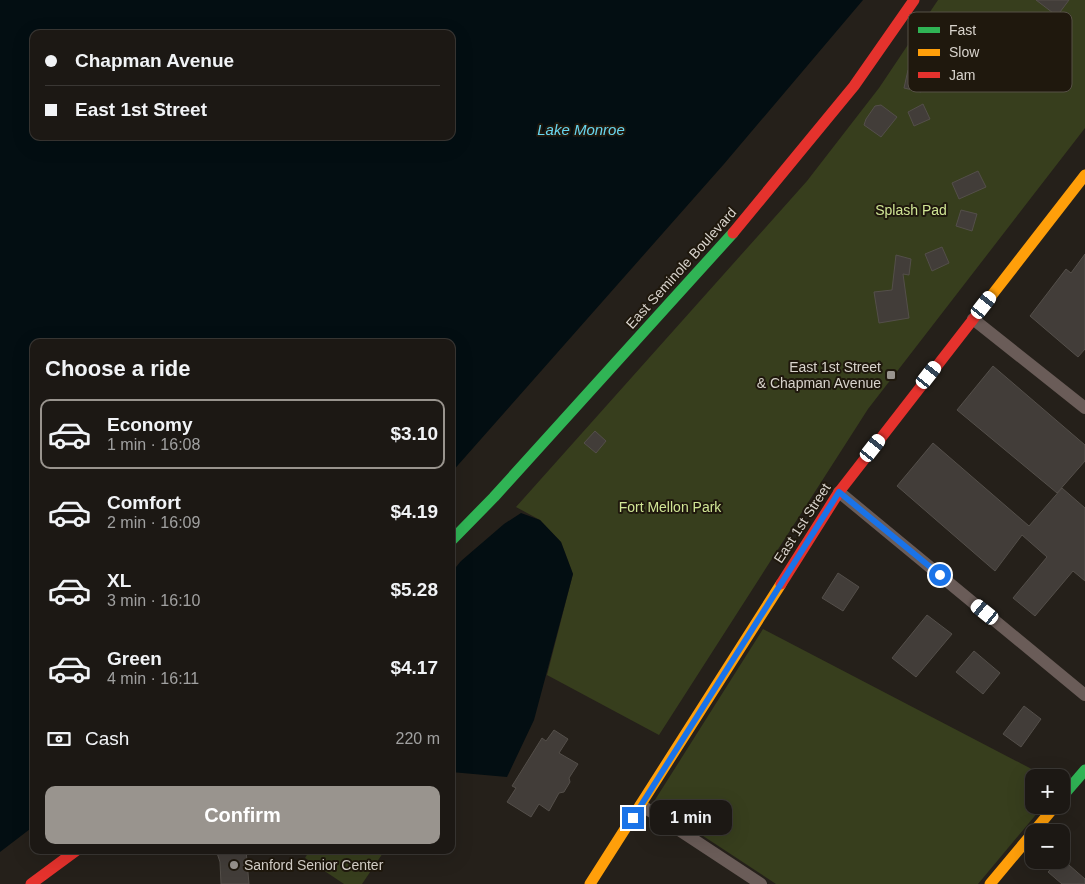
<!DOCTYPE html>
<meta charset="utf-8">
<style>
body{margin:0;font-family:Arial,sans-serif;background:#25211d;color:#f1f3f6;height:100vh;display:flex;flex-direction:column;font-size:19px;white-space:nowrap}
*{box-sizing:border-box;margin:0}
p{font-size:16px;color:#a0a0a0}
.icon{flex:none;width:28px;height:28px;fill:none;stroke:currentColor;stroke-width:2;stroke-linecap:round;stroke-linejoin:round}
.map{position:relative;flex:1;overflow:hidden}
.drawer{position:absolute;left:30px;top:339px;width:425px;height:515px;display:flex;flex-direction:column;background:#1c1814;border-radius:10px;box-shadow:0 5px 20px #0002,0 0 0 1px #3a3734}
.drawer>*{flex:none}
.guide{position:absolute;left:30px;top:30px;width:425px;height:110px;border-radius:10px;box-shadow:0 5px 20px #0002,0 0 0 1px #3a3734;display:grid;align-content:center;height:110px;padding:0 15px;background:#1c1814}
.tools{position:absolute;left:1025px;top:769px;display:grid;gap:10px}
.tools a{display:grid;place-items:center;width:45px;height:45px;border-radius:10px;background:#1c1814;box-shadow:0 5px 20px #0002,0 0 0 1px #3a3734;font-size:25px}
.end{position:absolute;width:22px;height:22px;margin:-11px;border:6px solid #1a73e8;background:#fff;box-shadow:0 0 0 2px #fff}
.from{border-radius:50%}
.bubble{position:absolute;height:35px;border-radius:10px;background:#1c1814;box-shadow:0 5px 20px #0002,0 0 0 1px #3a3734;font-size:16px;font-weight:800;line-height:35px;text-align:center}
.car{position:absolute;width:15px;height:30px;margin:-15px -8px;border-radius:6px;box-shadow:0 0 4px 1px #0007;background:linear-gradient(#fff 24%,#345 0 40%,#fff 0 76%,#345 0 86%,#fff 0)}
.guide b{display:flex;align-items:center;gap:18px;height:48px;font-size:19px}
.guide b+b{border-top:1px solid #3a3734}
.guide i{width:12px;height:12px;background:#f1f3f6}
ul{padding:0;list-style:none}
li{display:flex;align-items:center;gap:15px;height:70px;margin:0 10px 8px;padding:0 5px;border:2px solid transparent;border-radius:10px}
li div{flex:1}
li b{display:block;font-size:19px}
li em{font-style:normal;font-weight:800}
li.on{border-color:#99948e}
li>.icon{width:45px;height:45px;stroke-width:1.5}
h2{padding:0 15px;font-size:22px;line-height:60px}
.pay{display:flex;align-items:center;gap:12px;height:55px;padding:0 15px;font-size:19px}
.pay p{margin-inline-start:auto}
.cta{display:flex;gap:10px;margin-top:auto;padding:10px 15px}
.cta a{flex:1;height:58px;border-radius:10px;background:#99948e;color:#fff;font-size:20px;font-weight:800;line-height:58px;text-align:center}
.map>svg:first-child{display:block}
</style>
<div class="map">
<svg width="1085" height="884" viewBox="0 0 1085 884">
<rect width="100%" height="100%" fill="#25201a"/>
<path fill="#373e1d" d="M938 0H1085V128L868 409 659 735 547 675 573 574 561 542 540 520 516 507 807 181 879 88Z
M763 629 1047 777 1034 778V805H1044L978 884H776L653 803Z
M310 850H385L362 884H344L305 858Z"/>
<path fill="#030e12" fill-rule="evenodd" d="M0 0H863L724 164 451 473V342H34V826L0 852ZM34 34H451V136H34Z
M521 513 540 520 561 542 573 574 534 720 507 777 451 772V573L461 561 504 524Z"/>
<path fill="#423d39" stroke="#544f4a" d="M1036 0H1069L1057 16Z
M908 70 925 75 921 92 904 88Z
M923 104 930 119 914 126 908 112Z
M881 105 897 117 881 137 864 125 866 119 875 106Z
M978 171 986 187 959 199 952 183Z
M961 210 977 214 972 231 956 226Z
M942 247 949 263 932 271 925 254Z
M1085 254V349L1078 357 1030 316 1066 269 1071 273Z
M896 255 911 259 909 275 903 274 909 318 879 323 874 292 892 290Z
M993 366 1085 445V461L1057 493 957 410Z
M595 431 606 441 596 453 584 443Z
M933 443 1029 526 1062 488 1085 508V581L1073 571 1035 616 1013 598 1047 557 1022 535 995 571 897 486Z
M838 573 859 587 843 611 822 598Z
M927 615 952 634 916 677 892 658Z
M974 651 1000 673 983 694 956 672Z
M1024 706 1041 719 1021 747 1003 734Z
M554 730 568 739 559 753 578 764 569 778 570 782 564 792 559 793 549 811 539 804 531 817 507 802 516 788 512 786 542 738 546 741Z
M216 850H246L249 884H221L220 862Z
M1061 858 1085 879V884H1062L1048 872 1059 860H1061Z"/>
<g fill="none" stroke-linecap="round" stroke-linejoin="round">
<path stroke="#6a5c58" stroke-width="12" d="M973 319 1085 408
M839 492 1085 695
M641 805 761 884"/>
<path stroke="#30b455" stroke-width="11" d="M451 541 494 497 733 233
M1061 798 1085 770"/>
<path stroke="#ff9f0a" stroke-width="11" d="M978 313 1085 175
M590 884 781 584
M990 884 1056 805"/>
<path stroke="#e5322d" stroke-width="11" d="M733 233 854 86 914 0
M781 584 839 492 978 313
M31 884 77 850"/>
</g>
<g fill="none" stroke-linecap="round" stroke-linejoin="round">
<path stroke="#1a73e8" stroke-width="6" d="M633 818 839 492 940 575"/>
</g>
<g fill="#99948e" stroke="#1f180d" stroke-width="2">
<rect x="886" y="370" width="10" height="10" rx="2.5"/>
<circle cx="234" cy="865" r="5"/>
</g>
<g text-anchor="middle" stroke-width="4" stroke-linejoin="round" paint-order="stroke">
<g font-size="14" fill="#d0e595" stroke="#1f180d">
<text x="911" y="215">Splash Pad</text>
<text x="670" y="512">Fort Mellon Park</text>
</g>
<g font-size="14" fill="#d8d3cc" stroke="#1f180d">
<text transform="translate(681 268) rotate(-48)" y="5">East Seminole Boulevard</text>
<text transform="translate(802 523) rotate(-57)" y="5">East 1st Street</text>
</g>
<g font-size="14" fill="#d8d3cc" stroke="#1f180d" text-anchor="end">
<text x="881" y="372">East 1st Street<tspan x="881" dy="16">&amp; Chapman Avenue</tspan></text>
<text x="244" y="870" text-anchor="start">Sanford Senior Center</text>
</g>
<g font-size="15" font-style="italic" fill="#68d5ee" stroke="#1f180d">
<text x="581" y="135">Lake Monroe</text>
</g>
</g>
<rect x="908" y="12" width="164" height="80" rx="8" fill="#1f180d" stroke="#565046" stroke-width="1"/>
<rect x="918" y="27" width="22" height="6" fill="#30b455"/>
<rect x="918" y="49" width="22" height="7" fill="#ff9f0a"/>
<rect x="918" y="72" width="22" height="6" fill="#e5322d"/>
<g font-size="14" fill="#d8d3cc">
<text x="949" y="35">Fast</text>
<text x="949" y="57">Slow</text>
<text x="949" y="80">Jam</text>
</g>
</svg>
<div class="tools">
<a>+</a>
<a>−</a>
</div>
<i class="end from" style="left:940px;top:575px"></i>
<i class="end" style="left:633px;top:818px"></i>
<div class="bubble" style="left:650px;top:800px;width:82px">1 min</div>
<i class="car" style="left:984px;top:305px;rotate:38deg"></i>
<i class="car" style="left:929px;top:375px;rotate:38deg"></i>
<i class="car" style="left:873px;top:448px;rotate:38deg"></i>
<i class="car" style="left:985px;top:612px;rotate:309deg"></i>
<div class="guide">
<b><i class="from"></i>Chapman Avenue</b>
<b><i></i>East 1st Street</b>
</div>
<section class="drawer">
<h2>Choose a ride</h2>
<ul>
<li class="on"><svg class="icon" aria-label="car" viewBox="0 0 24 24"><path d="M5 17H2v-5l4-1 3-4h7l3 4 3 1v5h-3M9 17h6M6 11h13"/><circle cx="7" cy="17" r="2"/><circle cx="17" cy="17" r="2"/></svg><div><b>Economy</b><p>1 min · 16:08</p></div><em>$3.10</em></li>
<li><svg class="icon" aria-label="car" viewBox="0 0 24 24"><path d="M5 17H2v-5l4-1 3-4h7l3 4 3 1v5h-3M9 17h6M6 11h13"/><circle cx="7" cy="17" r="2"/><circle cx="17" cy="17" r="2"/></svg><div><b>Comfort</b><p>2 min · 16:09</p></div><em>$4.19</em></li>
<li><svg class="icon" aria-label="car" viewBox="0 0 24 24"><path d="M5 17H2v-5l4-1 3-4h7l3 4 3 1v5h-3M9 17h6M6 11h13"/><circle cx="7" cy="17" r="2"/><circle cx="17" cy="17" r="2"/></svg><div><b>XL</b><p>3 min · 16:10</p></div><em>$5.28</em></li>
<li><svg class="icon" aria-label="car" viewBox="0 0 24 24"><path d="M5 17H2v-5l4-1 3-4h7l3 4 3 1v5h-3M9 17h6M6 11h13"/><circle cx="7" cy="17" r="2"/><circle cx="17" cy="17" r="2"/></svg><div><b>Green</b><p>4 min · 16:11</p></div><em>$4.17</em></li>
</ul>
<div class="pay"><svg class="icon" aria-label="cash" viewBox="0 0 24 24"><path d="M3 7h18v10H3z"/><circle cx="12" cy="12" r="2"/></svg>Cash<p>220 m</p></div>
<div class="cta"><a>Confirm</a></div>
</section>
</div>
